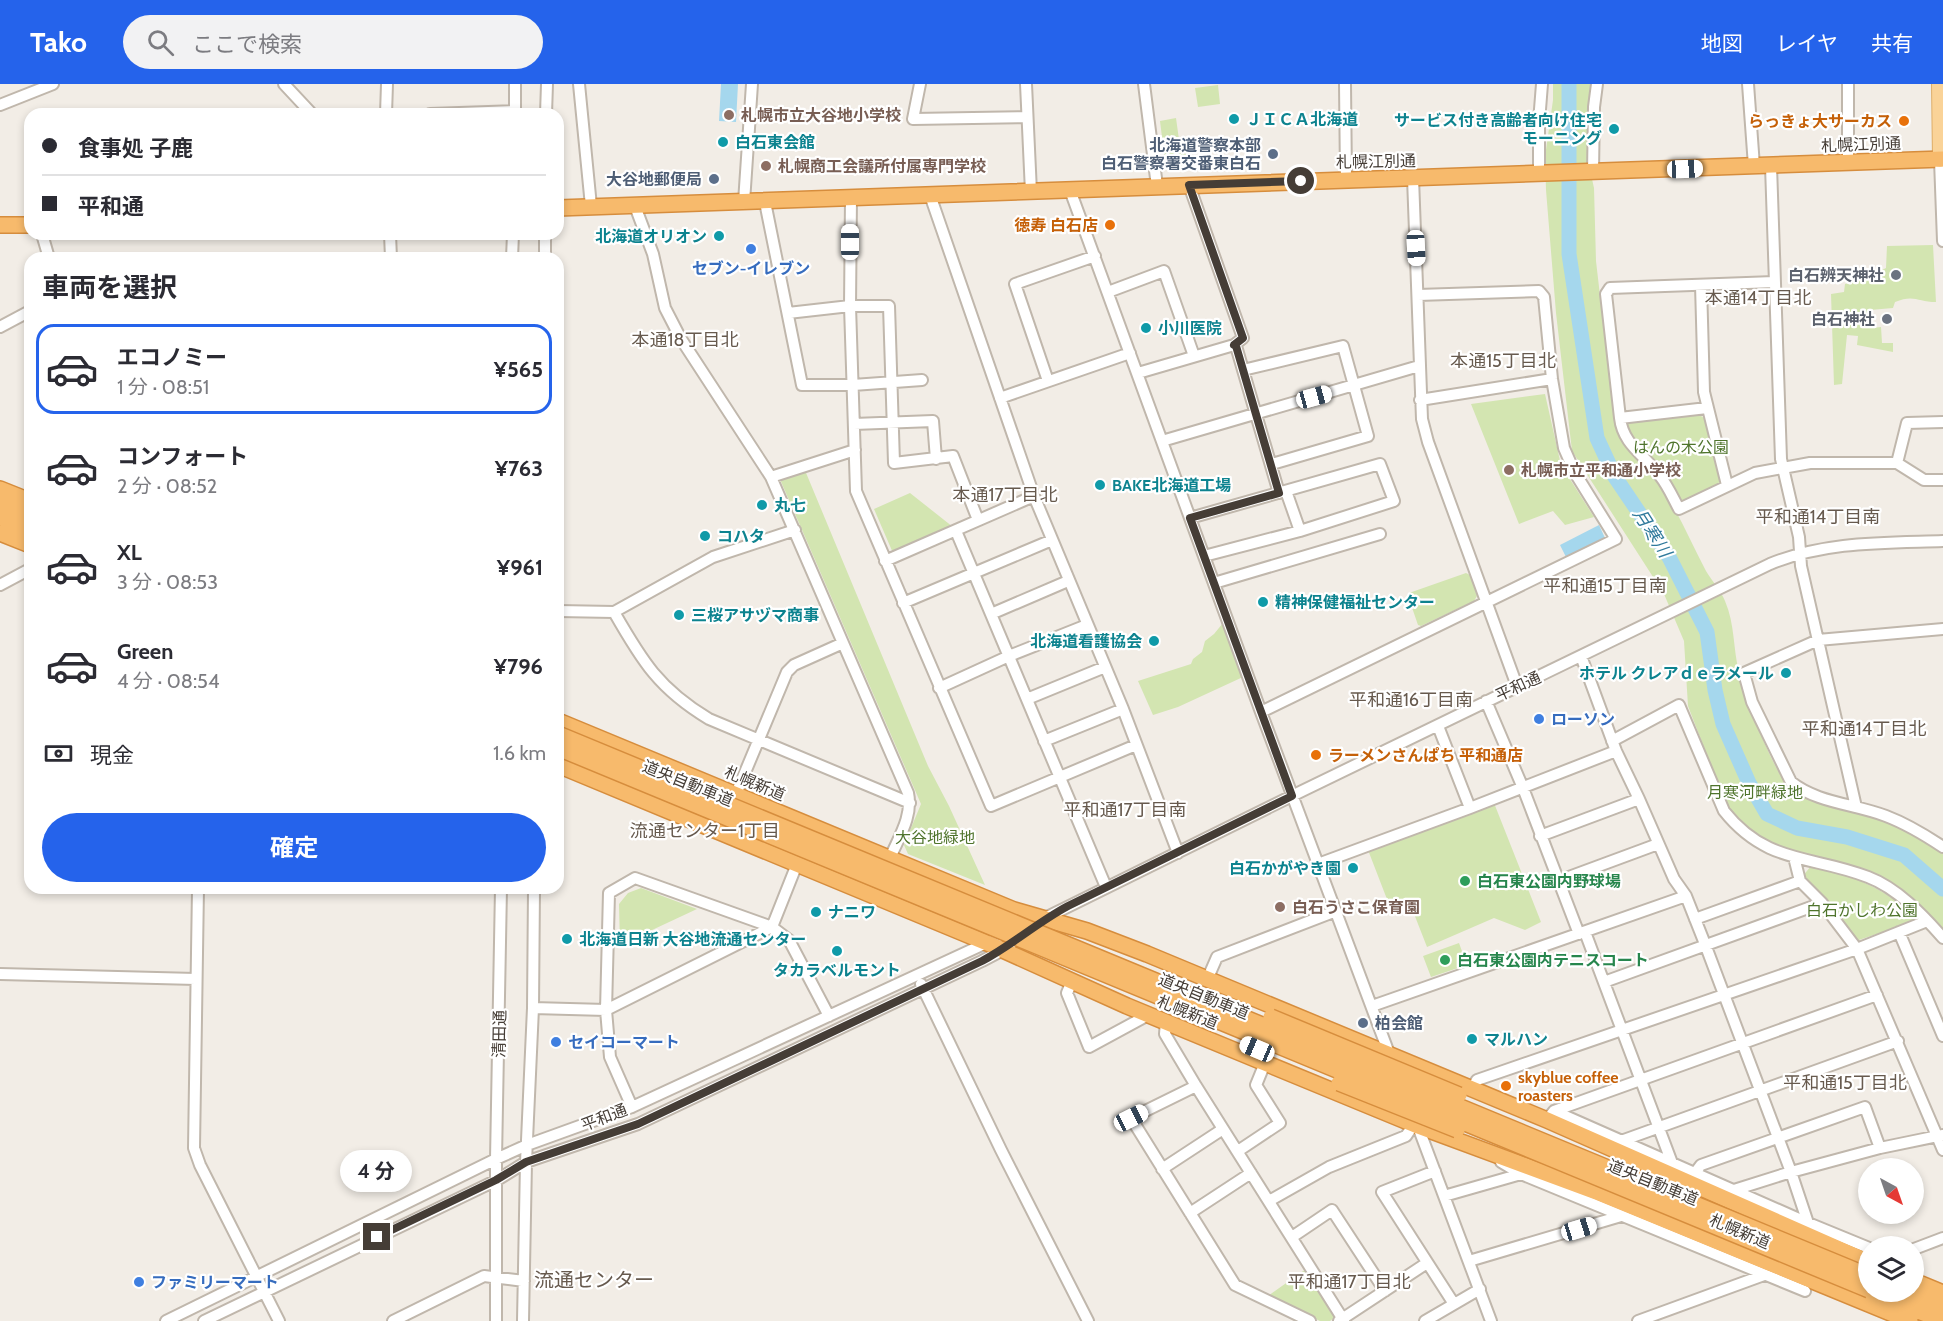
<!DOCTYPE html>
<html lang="ja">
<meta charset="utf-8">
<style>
body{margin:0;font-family:Cabin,"Noto Sans JP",sans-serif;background:#f2f2f3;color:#2b2b33;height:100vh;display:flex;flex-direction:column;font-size:22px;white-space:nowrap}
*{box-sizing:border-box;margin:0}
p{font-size:20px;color:#7c7c81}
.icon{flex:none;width:33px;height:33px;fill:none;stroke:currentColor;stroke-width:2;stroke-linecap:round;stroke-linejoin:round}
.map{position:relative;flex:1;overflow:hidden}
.panel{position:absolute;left:24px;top:168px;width:540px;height:642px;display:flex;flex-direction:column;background:#fff;border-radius:18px;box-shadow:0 3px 9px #0003}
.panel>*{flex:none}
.hud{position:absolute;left:24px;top:24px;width:540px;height:132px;border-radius:18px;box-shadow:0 3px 9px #0003;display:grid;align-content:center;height:132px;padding:0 18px;background:#fff}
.needle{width:39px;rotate:140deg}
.tools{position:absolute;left:1858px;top:1074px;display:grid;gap:12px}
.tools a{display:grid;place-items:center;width:66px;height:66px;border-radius:50%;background:#fff;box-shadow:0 3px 9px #0003;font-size:30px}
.end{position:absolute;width:27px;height:27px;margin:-14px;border:8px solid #453d36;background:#fff;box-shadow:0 0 0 3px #fff}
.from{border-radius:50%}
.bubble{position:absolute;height:42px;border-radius:21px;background:#fff;box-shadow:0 3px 9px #0003;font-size:20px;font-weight:700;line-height:42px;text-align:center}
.car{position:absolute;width:18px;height:36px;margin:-18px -9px;border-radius:8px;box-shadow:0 0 4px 2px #0007;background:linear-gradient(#fff 24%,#345 0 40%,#fff 0 76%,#345 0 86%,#fff 0)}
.hud b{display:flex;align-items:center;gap:21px;height:57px;font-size:22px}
.hud b+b{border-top:2px solid #e1e1e2}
.hud i{width:15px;height:15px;background:#2b2b33}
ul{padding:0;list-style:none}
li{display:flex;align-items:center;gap:18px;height:90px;margin:0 12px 9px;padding:0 6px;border:3px solid transparent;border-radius:18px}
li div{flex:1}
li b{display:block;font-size:22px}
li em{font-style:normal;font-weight:700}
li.selected{border-color:#2563eb}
li>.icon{width:54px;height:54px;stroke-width:1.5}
h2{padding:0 18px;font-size:27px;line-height:72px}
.pay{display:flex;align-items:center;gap:15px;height:66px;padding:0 18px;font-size:22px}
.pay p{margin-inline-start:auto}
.action{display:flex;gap:12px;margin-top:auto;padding:12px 18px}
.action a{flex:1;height:69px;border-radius:36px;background:#2563eb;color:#fff;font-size:24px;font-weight:700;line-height:69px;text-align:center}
header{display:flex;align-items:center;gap:36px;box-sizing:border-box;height:84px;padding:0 30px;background:#2563eb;color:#fff}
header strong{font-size:28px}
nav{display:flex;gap:33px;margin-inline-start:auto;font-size:21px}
.search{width:420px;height:54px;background:#f2f2f3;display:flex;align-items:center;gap:15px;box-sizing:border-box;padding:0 21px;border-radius:33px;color:#7c7c81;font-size:22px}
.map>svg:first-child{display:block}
</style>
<header>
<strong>Tako</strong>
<div class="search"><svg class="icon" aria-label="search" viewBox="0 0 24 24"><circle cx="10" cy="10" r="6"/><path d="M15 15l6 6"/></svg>ここで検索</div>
<nav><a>地図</a><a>レイヤ</a><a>共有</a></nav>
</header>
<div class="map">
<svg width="1943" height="1237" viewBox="0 0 1943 1237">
<rect width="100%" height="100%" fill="#f2ede6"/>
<path fill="#d3e5b1" d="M1553 0H1591L1587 73 1594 104 1596 177 1614 333C1620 364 1639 372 1656 395 1676 422 1690 457 1706 487 1712 497 1721 507 1725 517 1735 540 1733 565 1739 588 1745 612 1773 688 1790 704 1809 722 1858 726 1884 736 1904 744 1925 756 1943 769V846L1922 826 1895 804 1777 763 1751 750 1731 727 1723 713 1688 622 1684 557 1664 510 1572 367 1556 229 1546 106 1545 73 1553 16Z
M1218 1 1220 20 1198 23 1195 4Z
M1176 34 1181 70 1192 69 1193 76 1188 84 1166 85 1160 37Z
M1933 161 1936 218C1918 218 1914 210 1895 218L1893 224 1870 226 1871 244 1881 243 1882 259H1893V268L1857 261 1858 252 1847 251 1842 300 1834 301 1831 210 1844 208 1845 200 1856 197 1857 191 1875 193 1878 188 1886 184 1887 162Z
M1545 310 1561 381 1594 433 1565 441 1553 427 1519 440 1471 320Z
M1698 330 1704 334 1720 397 1718 400 1684 418 1680 417 1635 358 1626 342 1628 339Z
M804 384 928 682 949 722 985 801 908 770 904 761 921 720 779 393Z
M910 409 953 443 893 469 874 425Z
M1466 489 1470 491 1477 512 1474 517 1421 542 1418 541 1408 512 1409 509Z
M1223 539 1243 593 1178 623 1153 631 1138 597 1191 580 1193 575 1202 568 1205 557 1214 550Z
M1494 719 1541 838 1525 846 1494 834 1427 863 1409 817 1390 823 1368 766Z
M1811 782C1855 792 1881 803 1916 832L1915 837 1856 857 1802 793Z
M641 804 697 825 620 861 619 820 628 809Z
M1459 859 1467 881 1431 893 1423 872Z
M1306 1185 1335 1230V1233L1330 1237H1320L1268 1212Z"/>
<path fill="#a5d7ed" d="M721 0H738L736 38 719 37Z
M1599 441 1605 454 1566 473 1560 461Z"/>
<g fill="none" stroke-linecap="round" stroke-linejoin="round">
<path stroke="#a5d7ed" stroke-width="15" d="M1569 0V170L1597 354 1615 393 1669 473 1707 548 1715 606 1723 640 1749 699 1767 730 1797 744 1847 753 1904 771 1943 805"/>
<g stroke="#c0b7ac" stroke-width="14">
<path id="minor" d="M284 0 312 30
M579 0 591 122
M920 0 913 35 1027 33
M1026 0 1031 108
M1144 0 1157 102
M1345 0 1346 95
M1748 0 1754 82
M1848 0V79
M0 21 53 0
M386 30 387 0
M430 30 515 27
M515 30V0
M546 30 547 0
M1940 76 1943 157
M1771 82 1781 375 1799 453 1801 482 1856 723
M1593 88 1594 23 1597 0
M1539 90V38L1542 0
M1413 94 1422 335 1428 358 1517 602
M1189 101 1243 254 1234 261
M1070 106 1261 628 1390 972
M930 111 1034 412 1123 625 1178 769
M851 114 850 222 856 407 991 722 1136 661
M744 118 752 0
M765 118 802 301H853L922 296
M635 122 653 170 665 224 681 255 771 393 908 709C913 732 899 753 890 774
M42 150 49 174
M390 150 391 174
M512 174 513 150
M545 174V150
M1774 198 1610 204 1606 210 1620 334C1623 361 1645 371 1660 392 1668 402 1673 414 1679 425L1755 389 1810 379H1897L1924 396H1943
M1701 201 1704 308 1727 401
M1108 208 1164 187 1194 272
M788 229 850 222H889L894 379 953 372 978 436
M0 243 30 227
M1243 286 1343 262 1368 352 1272 380
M1138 289 1234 261 1236 262 1279 409
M1048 297 1015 200 1095 172
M1000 314 1130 269
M1420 316 1552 295
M1620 334 1707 324
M854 340 933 337 936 375
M1162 357 1419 282
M1897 379 1907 339 1943 338
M771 393 855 366
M1286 407 1300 447
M1190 434 1380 380 1394 417 1300 447 1204 472
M956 447 1106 803
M885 477 1034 412
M1214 499 1380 450
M0 501 30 485
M903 519 1052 456
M558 527 614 528 713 473 795 446
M614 528C642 577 659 605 709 635L910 719
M991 530 1068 497
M1943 545 1818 556 1744 589 1752 618 1791 698C1817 719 1855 720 1886 732 1907 740 1925 751 1943 763
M1581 572 1616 667 1639 715 1674 795 1686 812 1705 860 1791 1088 1808 1139
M939 604 1009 572 1087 541
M1027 615 1105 583
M1486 617 1523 704 1579 850
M1261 628 1616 455 1575 389 1564 364 1552 295 1544 213 1539 207 1418 211
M1438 642 1470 724
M1044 657 1123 625
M1612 657 1679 621 1724 727C1767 781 1812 771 1868 793 1897 804 1923 831 1943 854
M736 710 787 588 794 581 843 559
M1540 752 1639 715
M1794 773 1800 797 1822 819 1857 865 1943 1066
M1318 780 1470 724 1616 667
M1558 797 1658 760
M198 804 194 1064 200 1081 279 1237
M1695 835 1800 797
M1041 836 1302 707 1770 480C1826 457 1884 459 1943 457
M1585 848 1672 1079
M1899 848 1943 952
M0 890 196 895
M1207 896 1217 873 1336 827
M1072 897 1067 909 1089 963 1148 931
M1604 898 1822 819
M921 900 1001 1066 1088 1237
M1372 922 1686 812
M533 924 606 926 772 843 797 780
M1166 937 1165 950 1196 1002 1344 1237
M1196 1002 1131 1034 1235 1201 1310 1237
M1472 1005 1477 996 1857 865 1927 837
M632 1023 610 973 606 926 609 809 635 794 772 843 789 856 829 932
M1554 1027 1877 911
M1547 1036 1554 1027 1808 1139 1869 1164
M1417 1040 1491 1237
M1621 1057 1898 957
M1238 1067 1280 1039 1256 1001 1265 979
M1501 1078 1521 1090 1805 1207
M1162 1085 1223 1045
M1435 1087 1382 1108 1454 1220
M1695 1089 1701 1081 1865 1023 1880 1064
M1734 1106 1791 1088 1880 1064 1943 1051
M1444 1112 1521 1090
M1269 1117 1329 1083 1406 1052 1414 1040
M1190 1129 1251 1089
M1292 1153 1332 1126 1385 1207
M1914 1165 1943 1154
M1469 1177 1621 1132
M166 1237 496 1075 527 1061 632 1023 1010 848
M204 1237 497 1096 526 1078 638 1040 982 877 1003 866 1023 851
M393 1237 484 1192 524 1197
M496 1237V1075L501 804
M523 1237 526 1078 533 924 534 804
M1339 1237 1427 1179
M1425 1237 1480 1205
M1638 1237 1764 1191"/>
</g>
<g stroke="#deae69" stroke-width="16">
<path id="major" d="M1939 0 1940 76"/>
</g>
<g stroke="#d68d3d" stroke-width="18">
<path id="highway" d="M558 124 1943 75
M0 141H30
M0 405 30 417
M0 419 30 431
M0 433 30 446
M0 449 30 461
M558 637 1014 826 1087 847 1147 870 1547 1036 1869 1178
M558 681 985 858 1127 922 1265 979 1418 1042 1599 1109 1910 1237
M1914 1197 1943 1209
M1872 1208 1943 1237
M1908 1208 1943 1222"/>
</g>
<use href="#minor" stroke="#fff" stroke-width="10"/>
<use href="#major" stroke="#fad398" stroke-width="14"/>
<use href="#highway" stroke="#f7ba6c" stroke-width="15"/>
<g stroke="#d68d3d" stroke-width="18" stroke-linecap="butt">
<path id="highway-bridge" d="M558 650 1869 1192
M558 664 1869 1206
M1271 933 1459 1011
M1339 999 1457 1046"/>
</g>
<use href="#highway-bridge" stroke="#f7ba6c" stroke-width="15"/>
</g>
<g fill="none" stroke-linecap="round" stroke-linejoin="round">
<path stroke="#453d36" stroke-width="8" d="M377 1153 496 1096 526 1078 638 1040 982 877C1012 861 1038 838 1068 822L1292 712 1190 434 1279 409 1236 262 1234 261 1243 254 1189 101 1301 97"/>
</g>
<g fill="#8d6e63" stroke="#fff" stroke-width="2">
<circle cx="729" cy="31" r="6"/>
<circle cx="766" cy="82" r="6"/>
<circle cx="1509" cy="386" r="6"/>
<circle cx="1280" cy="823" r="6"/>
</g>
<g fill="#0f9aa8" stroke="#fff" stroke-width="2">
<circle cx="1234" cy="35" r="6"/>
<circle cx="1614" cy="45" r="6"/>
<circle cx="723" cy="58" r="6"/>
<circle cx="719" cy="152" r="6"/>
<circle cx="1146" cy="244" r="6"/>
<circle cx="1100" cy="401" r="6"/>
<circle cx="762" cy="421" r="6"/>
<circle cx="705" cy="452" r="6"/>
<circle cx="1263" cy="518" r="6"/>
<circle cx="679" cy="531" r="6"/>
<circle cx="1154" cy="557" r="6"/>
<circle cx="1786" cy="589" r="6"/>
<circle cx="1353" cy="784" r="6"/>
<circle cx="816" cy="828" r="6"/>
<circle cx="567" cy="855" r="6"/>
<circle cx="837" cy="867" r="6"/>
<circle cx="1472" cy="955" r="6"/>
</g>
<g fill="#e8710a" stroke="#fff" stroke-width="2">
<circle cx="1904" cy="37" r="6"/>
<circle cx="1110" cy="141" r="6"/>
<circle cx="1316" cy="671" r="6"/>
<circle cx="1506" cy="1002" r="6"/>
</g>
<g fill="#5c6f8a" stroke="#fff" stroke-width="2">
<circle cx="1273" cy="70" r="6"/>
<circle cx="714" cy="95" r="6"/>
<circle cx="1363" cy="939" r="6"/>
</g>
<g fill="#3f7fe0" stroke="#fff" stroke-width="2">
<circle cx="751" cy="165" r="6"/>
<circle cx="1539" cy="635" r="6"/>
<circle cx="556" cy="958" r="6"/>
<circle cx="139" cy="1198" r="6"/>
</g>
<g fill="#6b7280" stroke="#fff" stroke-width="2">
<circle cx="1896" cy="191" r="6"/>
<circle cx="1887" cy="235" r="6"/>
</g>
<g fill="#2e9e5b" stroke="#fff" stroke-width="2">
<circle cx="1465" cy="797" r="6"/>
<circle cx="1445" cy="876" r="6"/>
</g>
<g text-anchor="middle" stroke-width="4.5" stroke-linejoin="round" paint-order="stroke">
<g font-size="16" font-weight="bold" fill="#785e54" stroke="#fff" text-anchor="start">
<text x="741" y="37">札幌市立大谷地小学校</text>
<text x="778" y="88">札幌商工会議所付属専門学校</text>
<text x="1521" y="392">札幌市立平和通小学校</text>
<text x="1292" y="829">白石うさこ保育園</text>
</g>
<g font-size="16" font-weight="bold" fill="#0d838f" stroke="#fff" text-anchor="start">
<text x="1246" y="41">ＪＩＣＡ北海道</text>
<text x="1602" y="42" text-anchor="end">サービス付き高齢者向け住宅<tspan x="1602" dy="18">モーニング</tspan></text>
<text x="735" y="64">白石東会館</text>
<text x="707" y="158" text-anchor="end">北海道オリオン</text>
<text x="1158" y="250">小川医院</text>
<text x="1112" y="407">BAKE北海道工場</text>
<text x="774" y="427">丸七</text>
<text x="717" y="458">コハタ</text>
<text x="1275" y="524">精神保健福祉センター</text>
<text x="691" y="537">三桜アサヅマ商事</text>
<text x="1142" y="563" text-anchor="end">北海道看護協会</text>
<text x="1774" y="595" text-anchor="end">ホテル クレアｄｅラメール</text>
<text x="1341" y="790" text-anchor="end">白石かがやき園</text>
<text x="828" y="834">ナニワ</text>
<text x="579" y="861">北海道日新 大谷地流通センター</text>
<text x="837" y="892" text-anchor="middle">タカラベルモント</text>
<text x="1484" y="961">マルハン</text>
</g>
<g font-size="16" font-weight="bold" fill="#c56008" stroke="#fff" text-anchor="end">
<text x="1892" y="43">らっきょ大サーカス</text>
<text x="1098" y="147">徳寿 白石店</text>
<text x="1328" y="677" text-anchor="start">ラーメンさんぱち 平和通店</text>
<text x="1518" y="999" text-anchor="start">skyblue coffee<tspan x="1518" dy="18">roasters</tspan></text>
</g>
<g font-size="16" fill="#453d36" stroke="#fff">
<text transform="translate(1861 60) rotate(-2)" y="6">札幌江別通</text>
<text transform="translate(1376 77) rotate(-1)" y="6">札幌江別通</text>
<text transform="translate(1518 602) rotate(-25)" y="6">平和通</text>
<text transform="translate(688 699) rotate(22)" y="6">道央自動車道</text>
<text transform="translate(755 699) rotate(23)" y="6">札幌新道</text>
<text transform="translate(1204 912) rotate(22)" y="6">道央自動車道</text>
<text transform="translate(1188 928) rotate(22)" y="6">札幌新道</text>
<text transform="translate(499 950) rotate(-89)" y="6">清田通</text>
<text transform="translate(604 1033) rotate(-21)" y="6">平和通</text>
<text transform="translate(1653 1098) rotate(22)" y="6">道央自動車道</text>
<text transform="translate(1740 1147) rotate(23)" y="6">札幌新道</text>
</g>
<g font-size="16" font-weight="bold" fill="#4e5e75" stroke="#fff" text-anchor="end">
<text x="1261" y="67">北海道警察本部<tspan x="1261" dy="18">白石警察署交番東白石</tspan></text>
<text x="702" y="101">大谷地郵便局</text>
<text x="1375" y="945" text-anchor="start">柏会館</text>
</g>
<g font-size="16" font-weight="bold" fill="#366cbe" stroke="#fff" text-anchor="start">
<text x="751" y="190" text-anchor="middle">セブン-イレブン</text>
<text x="1551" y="641">ローソン</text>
<text x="568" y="964">セイコーマート</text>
<text x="151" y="1204">ファミリーマート</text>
</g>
<g font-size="16" font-weight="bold" fill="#5b616d" stroke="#fff" text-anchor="end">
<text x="1884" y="197">白石辨天神社</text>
<text x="1875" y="241">白石神社</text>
</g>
<g font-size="16" fill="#4f742c" stroke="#fff">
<text x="1681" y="369">はんの木公園</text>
<text x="1755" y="714">月寒河畔緑地</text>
<text x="935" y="759">大谷地緑地</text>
<text x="1862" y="832">白石かしわ公園</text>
</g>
<g font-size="16" font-weight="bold" fill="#27864d" stroke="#fff" text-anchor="start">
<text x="1477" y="803">白石東公園内野球場</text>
<text x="1457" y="882">白石東公園内テニスコート</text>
</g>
<g font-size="18" fill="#675a4e" stroke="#fff">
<text x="1758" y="220">本通14丁目北</text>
<text x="685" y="262">本通18丁目北</text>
<text x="1503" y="283">本通15丁目北</text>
<text x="1005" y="417">本通17丁目北</text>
<text x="1818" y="439">平和通14丁目南</text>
<text x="1605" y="508">平和通15丁目南</text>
<text x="1411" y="622">平和通16丁目南</text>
<text x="1864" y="651">平和通14丁目北</text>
<text x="1125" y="732">平和通17丁目南</text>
<text x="705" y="753">流通センター1丁目</text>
<text x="1845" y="1005">平和通15丁目北</text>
<text x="1349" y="1204">平和通17丁目北</text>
</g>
<g font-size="18" font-style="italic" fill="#307a9c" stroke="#fff">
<text transform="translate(1652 449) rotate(57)" y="6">月寒川</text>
</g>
<g font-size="20" fill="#675a4e" stroke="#fff">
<text x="594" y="1203">流通センター</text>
</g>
</g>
</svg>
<div class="tools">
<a><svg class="needle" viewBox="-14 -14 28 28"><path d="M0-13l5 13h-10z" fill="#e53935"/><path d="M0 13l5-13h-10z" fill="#7c7c81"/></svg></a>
<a><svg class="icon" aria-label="layers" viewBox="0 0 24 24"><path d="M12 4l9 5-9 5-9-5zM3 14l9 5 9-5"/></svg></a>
</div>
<i class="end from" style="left:1301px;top:97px"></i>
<i class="end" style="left:377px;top:1153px"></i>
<div class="bubble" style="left:340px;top:1066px;width:72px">4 分</div>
<i class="car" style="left:1685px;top:85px;rotate:88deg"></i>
<i class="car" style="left:850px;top:158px;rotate:0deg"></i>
<i class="car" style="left:1416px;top:164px;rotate:177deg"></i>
<i class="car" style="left:1314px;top:313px;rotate:75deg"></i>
<i class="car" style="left:1257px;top:965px;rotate:293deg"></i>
<i class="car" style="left:1131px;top:1034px;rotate:63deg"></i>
<i class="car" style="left:1579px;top:1145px;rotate:73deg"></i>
<div class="hud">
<b><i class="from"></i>食事処 子鹿</b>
<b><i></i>平和通</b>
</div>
<section class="panel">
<h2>車両を選択</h2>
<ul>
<li class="selected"><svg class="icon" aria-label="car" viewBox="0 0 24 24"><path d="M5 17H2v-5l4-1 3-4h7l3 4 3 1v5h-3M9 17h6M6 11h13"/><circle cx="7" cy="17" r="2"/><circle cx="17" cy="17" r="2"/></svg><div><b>エコノミー</b><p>1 分 · 08:51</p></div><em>¥565</em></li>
<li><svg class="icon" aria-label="car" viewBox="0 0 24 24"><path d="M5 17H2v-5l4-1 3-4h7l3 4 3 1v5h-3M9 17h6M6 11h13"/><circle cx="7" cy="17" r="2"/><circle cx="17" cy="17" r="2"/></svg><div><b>コンフォート</b><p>2 分 · 08:52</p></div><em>¥763</em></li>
<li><svg class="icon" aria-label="car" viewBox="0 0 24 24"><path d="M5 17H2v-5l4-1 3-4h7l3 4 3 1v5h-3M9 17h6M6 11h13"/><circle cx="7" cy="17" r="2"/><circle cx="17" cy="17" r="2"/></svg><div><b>XL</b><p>3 分 · 08:53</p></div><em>¥961</em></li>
<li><svg class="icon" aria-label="car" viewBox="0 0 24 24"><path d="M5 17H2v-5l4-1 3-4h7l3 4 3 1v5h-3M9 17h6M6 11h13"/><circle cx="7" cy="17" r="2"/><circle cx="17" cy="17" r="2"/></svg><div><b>Green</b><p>4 分 · 08:54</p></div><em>¥796</em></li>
</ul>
<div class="pay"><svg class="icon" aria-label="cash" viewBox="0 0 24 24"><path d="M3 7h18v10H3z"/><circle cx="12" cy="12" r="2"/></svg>現金<p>1.6 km</p></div>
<div class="action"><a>確定</a></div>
</section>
</div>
